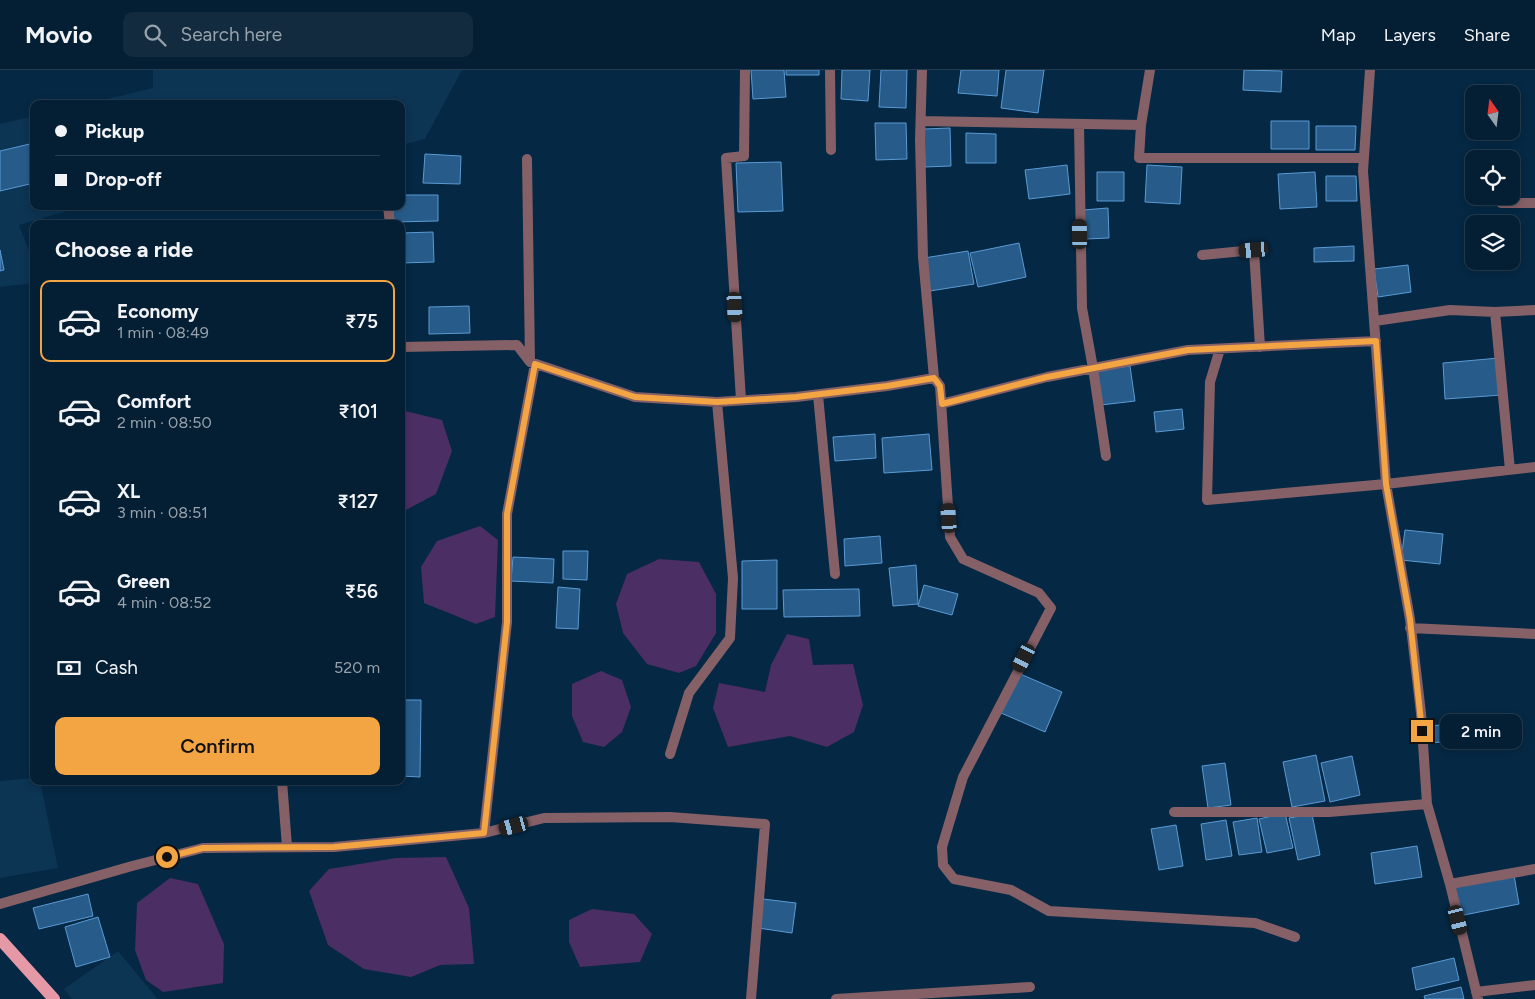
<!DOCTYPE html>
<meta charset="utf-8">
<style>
body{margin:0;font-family:Figtree,sans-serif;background:#122b3f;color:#f1f3f6;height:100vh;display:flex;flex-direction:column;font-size:19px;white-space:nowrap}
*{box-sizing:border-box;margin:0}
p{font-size:16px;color:#97a2ac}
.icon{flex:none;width:28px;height:28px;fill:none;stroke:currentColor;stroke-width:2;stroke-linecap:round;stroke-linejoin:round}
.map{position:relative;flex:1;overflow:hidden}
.panel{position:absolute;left:30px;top:150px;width:375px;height:565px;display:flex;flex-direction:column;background:#041e33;border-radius:10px;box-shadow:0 2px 8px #0003,0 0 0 1px #253c4e}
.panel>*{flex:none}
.hud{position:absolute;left:30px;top:30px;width:375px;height:110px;border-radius:10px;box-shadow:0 2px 8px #0003,0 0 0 1px #253c4e;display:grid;align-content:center;height:110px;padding:0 25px;background:#041e33}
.needle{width:32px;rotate:346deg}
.fabs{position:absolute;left:1465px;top:15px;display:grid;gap:10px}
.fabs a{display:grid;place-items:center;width:55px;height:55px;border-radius:10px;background:#041e33;box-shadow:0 2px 8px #0003,0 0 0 1px #253c4e;font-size:25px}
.end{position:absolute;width:22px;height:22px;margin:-11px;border:6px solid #f3a443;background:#111;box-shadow:0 0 0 2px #111}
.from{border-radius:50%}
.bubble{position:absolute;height:35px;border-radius:10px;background:#041e33;box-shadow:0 2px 8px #0003,0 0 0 1px #253c4e;font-size:16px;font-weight:600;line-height:35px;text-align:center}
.car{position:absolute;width:15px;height:30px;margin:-15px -8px;border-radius:6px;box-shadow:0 0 4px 1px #0007;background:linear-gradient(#222 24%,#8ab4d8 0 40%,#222 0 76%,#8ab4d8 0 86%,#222 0)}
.hud b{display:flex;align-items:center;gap:18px;height:48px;font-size:19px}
.hud b+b{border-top:1px solid #253c4e}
.hud i{width:12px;height:12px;background:#f1f3f6}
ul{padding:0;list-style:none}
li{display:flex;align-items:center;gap:15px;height:82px;margin:0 10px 8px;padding:0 15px;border:2px solid transparent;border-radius:10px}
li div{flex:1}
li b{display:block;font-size:19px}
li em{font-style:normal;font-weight:600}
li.on{border-color:#f3a443}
li>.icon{width:45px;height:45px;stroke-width:1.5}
h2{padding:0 25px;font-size:22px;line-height:60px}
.pay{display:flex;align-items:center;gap:12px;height:55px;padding:0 25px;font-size:19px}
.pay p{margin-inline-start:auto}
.cta{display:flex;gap:10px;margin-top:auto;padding:10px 25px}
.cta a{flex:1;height:58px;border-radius:10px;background:#f3a443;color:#111;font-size:20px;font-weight:600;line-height:58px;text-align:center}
header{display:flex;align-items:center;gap:30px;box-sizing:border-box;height:70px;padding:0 25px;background:#041e33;border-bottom:1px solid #253c4e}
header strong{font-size:24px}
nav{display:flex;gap:28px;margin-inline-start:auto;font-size:18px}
.search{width:350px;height:45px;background:#122b3f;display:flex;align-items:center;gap:12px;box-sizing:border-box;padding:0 18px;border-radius:10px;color:#97a2ac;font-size:19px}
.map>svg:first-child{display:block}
</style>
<header>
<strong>Movio</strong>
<div class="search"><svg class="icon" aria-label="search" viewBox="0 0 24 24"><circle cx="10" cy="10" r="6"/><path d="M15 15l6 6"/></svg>Search here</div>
<nav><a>Map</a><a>Layers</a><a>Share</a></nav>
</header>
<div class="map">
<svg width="1535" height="929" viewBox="0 0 1535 929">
<rect width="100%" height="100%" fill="#052844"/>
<path fill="#0c3453" d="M153 0H462L425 69 401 75V34H86L153 18Z
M34 46V136H84L19 155 34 193V213L0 217V54Z
M34 708V711H40L58 798 0 808V711Z
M118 881 158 929H72L64 919Z"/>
<path fill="#4b2e63" d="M405 341 442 350 452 381 436 424 404 441 401 440V343Z
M480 456 498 470 495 547 476 554 424 533 421 497 437 471Z
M659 489 699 492 716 524V563L696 596 679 603 647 594 623 563 616 534 627 504Z
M787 564 809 569 813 595 853 594 863 635 854 662 827 677 790 666 728 677 713 638 719 613 765 622 771 595Z
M601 601 622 610 631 637 622 662 604 677 583 672 572 646V614Z
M446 787 469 838 474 894 440 895 411 907 364 899 328 875 309 821 329 799 396 788Z
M170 808 198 814 224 874 223 913 163 922 146 910 135 880 137 833Z
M592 839 634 844 652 864 640 892 580 897 569 872V850Z"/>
<path fill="#275c8a" stroke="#5a9ad4" d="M751 0H784L786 27 753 29Z
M786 0H819V5H786Z
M842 0H870L868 31 841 29Z
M881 0H907L906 38 879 37Z
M961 0H999L997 26 958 23Z
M1006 0H1044L1038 43 1001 38Z
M1244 0 1282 1 1281 22 1243 20Z
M1271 51H1309V79H1271Z
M875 53H906L907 89 876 90Z
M1316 56H1356L1355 80H1316Z
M950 58 951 96 925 97 924 59Z
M966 63 996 64V93H966Z
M34 73V113L0 121V81Z
M425 84 461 86 460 114 423 113Z
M781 92 783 141 738 142 736 93Z
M1067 95 1070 124 1029 129 1025 100Z
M1147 95 1182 97 1180 134 1145 132Z
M1097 102H1124V131H1097Z
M1315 102 1317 137 1280 139 1278 104Z
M1326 106H1356L1357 131H1326Z
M401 125H438V151L393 152V136H401Z
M1108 138 1109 168 1086 169 1083 140Z
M433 162 434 192 401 193V163Z
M1019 173 1026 207 978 217 970 183Z
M1354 176V191L1314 192V178Z
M0 180 4 200 0 201Z
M968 181 974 214 930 221 924 188Z
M1408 195 1411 222 1378 227 1374 199Z
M469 236 470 263 429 264V237Z
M1499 288 1502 325 1445 329 1443 293Z
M1130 296 1135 331 1101 335 1096 300Z
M1182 339 1184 359 1156 362 1154 342Z
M875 364 876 388 835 391 833 367Z
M929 364 932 400 884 403 882 368Z
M1405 460 1443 464 1440 494 1401 490Z
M880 466 882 493 845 496 844 469Z
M563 481H588L587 510 563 509Z
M513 487 554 489 553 513 511 511Z
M777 490V539H742V491Z
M916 495 918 534 893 536 889 498Z
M924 515 958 524 952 545 918 536Z
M558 517 580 519 578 559 556 558Z
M859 519 860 546 784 547 783 520Z
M1018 603 1062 622 1045 662 1001 643Z
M401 630H421L420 707 401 706Z
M1460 654 1461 671 1426 673 1425 656Z
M1316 685 1325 731 1292 737 1283 692Z
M1352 686 1360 725 1330 732 1321 693Z
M1225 693 1231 735 1208 738 1202 696Z
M1285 743 1293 778 1267 783 1259 749Z
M1312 744 1320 785 1298 790 1289 748Z
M1257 748 1262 782 1239 785 1233 752Z
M1226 750 1232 786 1206 790 1201 754Z
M1176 755 1183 796 1159 800 1151 759Z
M1417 776 1422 807 1375 814 1371 783Z
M1514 805 1519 834 1459 846 1454 817Z
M88 824 93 846 39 859 33 838Z
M763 829 796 833 792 863 758 858Z
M98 847 110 887 76 897 65 857Z
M1454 888 1459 910 1416 920 1412 898Z
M1461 917 1464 929H1425L1424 926Z"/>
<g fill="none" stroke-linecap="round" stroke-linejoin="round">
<path stroke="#856066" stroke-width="10" d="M830 0 831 80
M922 0 920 70 923 187 934 308 940 316 950 467 963 489 1039 523 1051 538 963 707 942 777 943 795 954 809 1011 820 1049 841 1255 853 1295 867
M1150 0 1141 55 1139 88H1364
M1370 0 1363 101 1386 414 1410 549 1421 643 1427 734 1450 814 1478 929
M921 51 1141 55
M1079 54 1082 238 1093 298 1106 386
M527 89 530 292
M1501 133H1535
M388 136 390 154
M1202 185 1254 180 1260 277
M1495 242 1510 400
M1375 251 1450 240 1495 242 1535 240
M401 277 517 275 530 292 635 327 717 332 796 327 887 316 934 308
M1220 279 1210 312 1207 430 1386 414 1535 397
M818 325 835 504
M741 330 726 88 744 86 745 0
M941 334 1047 307 1188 280 1376 271
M1410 558 1535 564
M670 684 689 623 730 568 733 508 717 332
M282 711 287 777
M1174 742H1329L1427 734
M484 763 544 748 670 747 765 754 751 929
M1450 814 1535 799
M0 834 132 796 203 778 334 777 484 763 507 552V444L535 294
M1476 922 1535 915
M836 929 1030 917"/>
<path stroke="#e599a7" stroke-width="12" d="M0 869 54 929"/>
</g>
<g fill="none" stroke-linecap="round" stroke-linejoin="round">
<path stroke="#f3a443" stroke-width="6" d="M167 787 203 778 334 777 484 763 507 552V444L535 294 635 327 717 332 796 327 887 316 934 308 940 316 942 334 1047 307 1188 280 1376 271 1386 414 1410 549 1422 661"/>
</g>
</svg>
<div class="fabs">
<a><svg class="needle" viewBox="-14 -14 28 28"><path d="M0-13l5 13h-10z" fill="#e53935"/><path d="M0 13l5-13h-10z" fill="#97a2ac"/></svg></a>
<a><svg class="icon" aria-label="locate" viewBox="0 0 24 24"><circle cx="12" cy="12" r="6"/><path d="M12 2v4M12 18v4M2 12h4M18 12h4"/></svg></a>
<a><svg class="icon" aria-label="layers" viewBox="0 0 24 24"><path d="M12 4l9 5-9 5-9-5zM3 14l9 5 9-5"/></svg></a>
</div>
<i class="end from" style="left:167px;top:787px"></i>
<i class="end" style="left:1422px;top:661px"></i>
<div class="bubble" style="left:1440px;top:644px;width:82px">2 min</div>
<i class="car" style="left:1080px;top:164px;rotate:359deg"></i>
<i class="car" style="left:1254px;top:180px;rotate:265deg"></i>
<i class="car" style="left:735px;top:237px;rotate:177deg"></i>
<i class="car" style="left:949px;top:448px;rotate:356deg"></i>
<i class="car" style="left:1024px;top:588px;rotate:207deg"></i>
<i class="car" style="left:514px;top:756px;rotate:255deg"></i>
<i class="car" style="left:1458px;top:850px;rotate:166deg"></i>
<div class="hud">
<b><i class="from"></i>Pickup</b>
<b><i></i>Drop-off</b>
</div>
<section class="panel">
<h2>Choose a ride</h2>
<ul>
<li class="on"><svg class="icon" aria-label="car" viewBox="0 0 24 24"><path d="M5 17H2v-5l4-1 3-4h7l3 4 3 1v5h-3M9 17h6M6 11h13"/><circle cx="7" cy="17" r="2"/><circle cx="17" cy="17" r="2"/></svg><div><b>Economy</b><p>1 min · 08:49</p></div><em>₹75</em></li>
<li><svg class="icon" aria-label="car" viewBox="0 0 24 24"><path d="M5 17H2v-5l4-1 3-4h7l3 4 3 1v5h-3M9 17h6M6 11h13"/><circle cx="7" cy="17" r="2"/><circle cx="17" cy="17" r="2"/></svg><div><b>Comfort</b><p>2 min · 08:50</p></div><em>₹101</em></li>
<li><svg class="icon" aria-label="car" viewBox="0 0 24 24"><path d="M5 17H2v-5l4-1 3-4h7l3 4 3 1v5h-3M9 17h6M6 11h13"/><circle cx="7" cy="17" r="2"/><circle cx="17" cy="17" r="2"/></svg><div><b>XL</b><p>3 min · 08:51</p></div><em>₹127</em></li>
<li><svg class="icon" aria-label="car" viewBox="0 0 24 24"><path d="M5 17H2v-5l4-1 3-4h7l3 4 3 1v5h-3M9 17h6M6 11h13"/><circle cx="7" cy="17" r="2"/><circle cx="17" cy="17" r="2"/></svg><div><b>Green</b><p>4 min · 08:52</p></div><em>₹56</em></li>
</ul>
<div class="pay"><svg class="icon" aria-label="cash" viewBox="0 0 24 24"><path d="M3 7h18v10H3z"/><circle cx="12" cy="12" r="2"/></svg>Cash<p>520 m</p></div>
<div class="cta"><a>Confirm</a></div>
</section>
</div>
